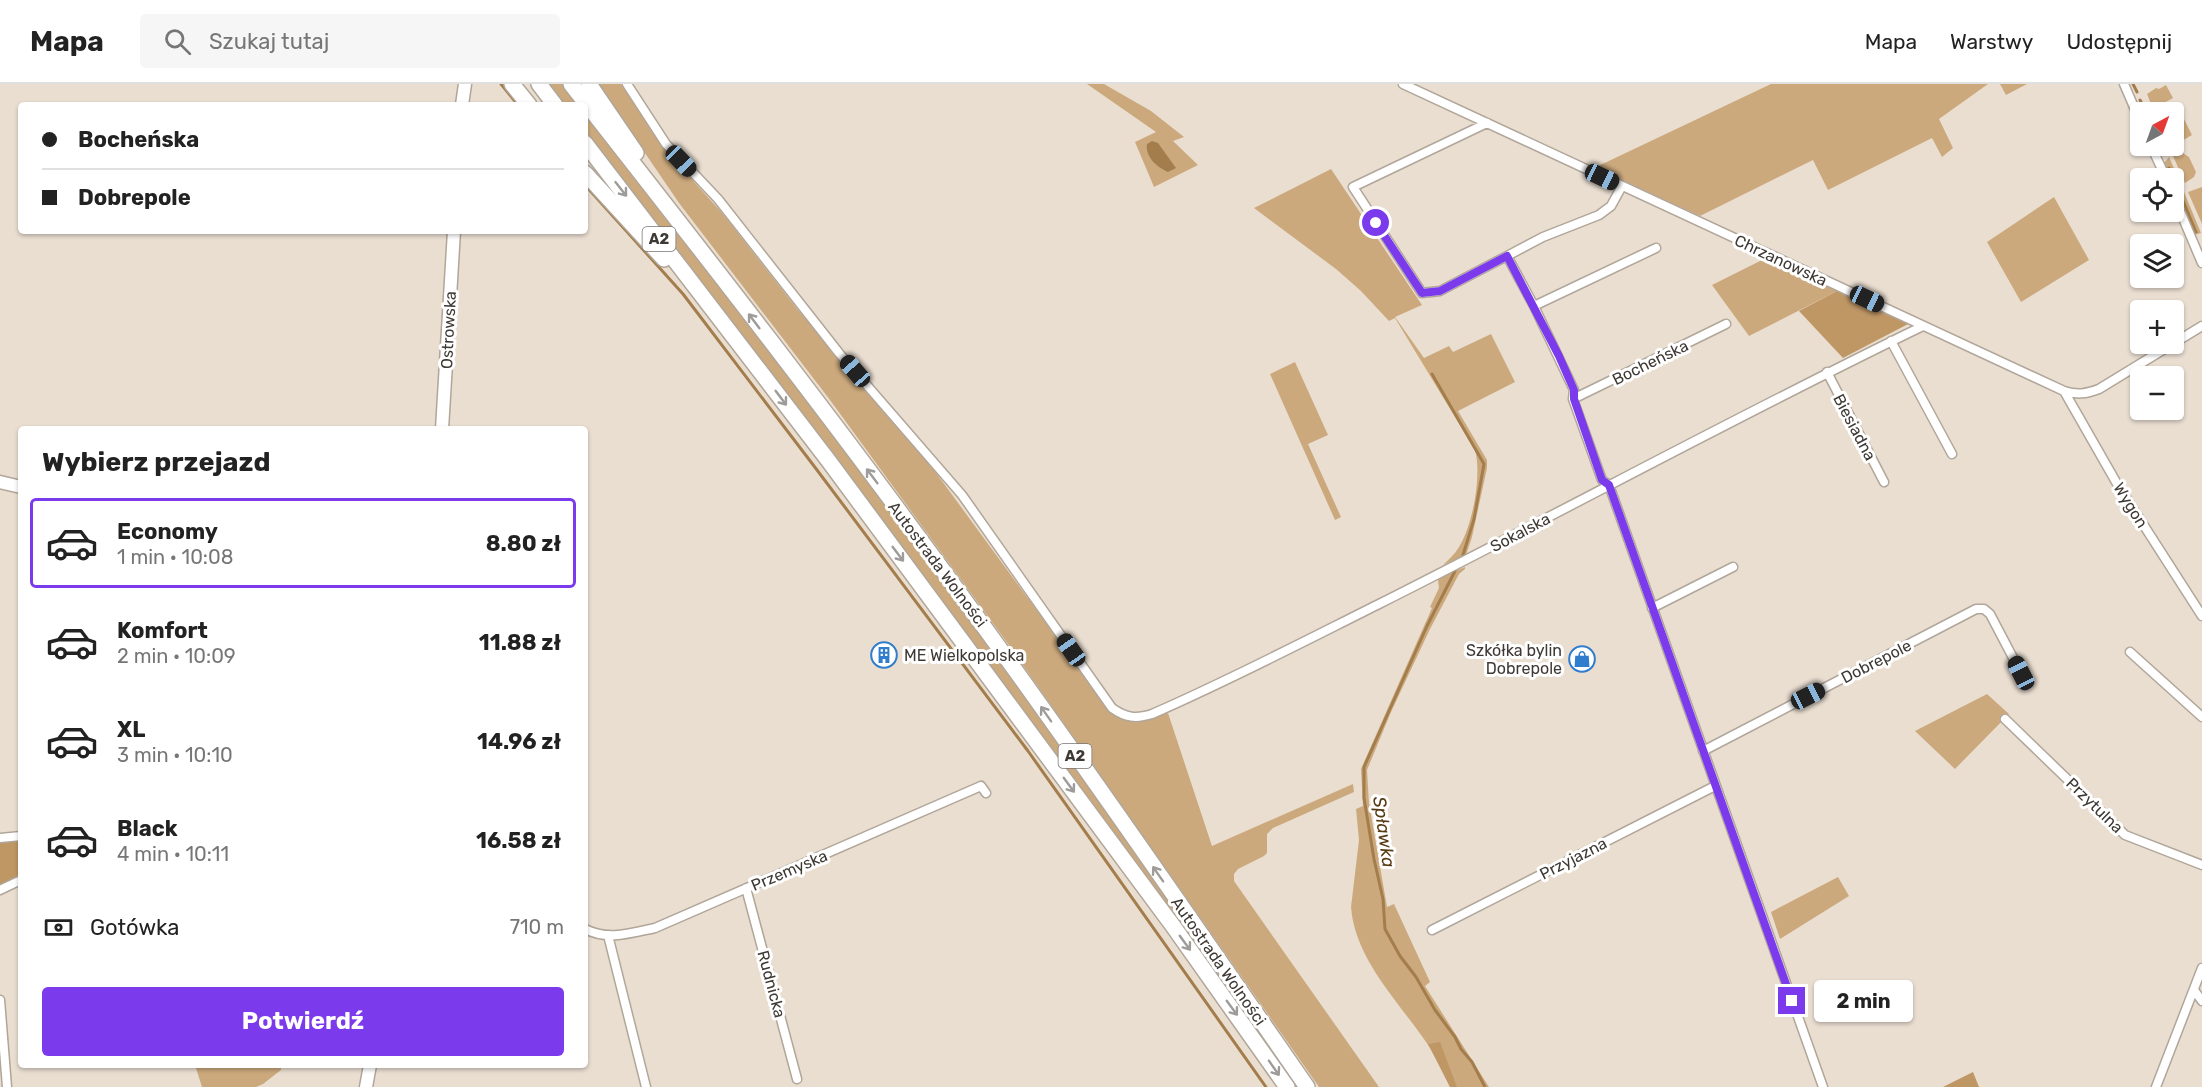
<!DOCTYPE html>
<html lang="pl">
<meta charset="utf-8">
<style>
body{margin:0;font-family:Rubik,sans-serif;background:#f6f6f6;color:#222;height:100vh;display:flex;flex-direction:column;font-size:22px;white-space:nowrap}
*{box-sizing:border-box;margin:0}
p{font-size:20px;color:#767676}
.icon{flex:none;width:33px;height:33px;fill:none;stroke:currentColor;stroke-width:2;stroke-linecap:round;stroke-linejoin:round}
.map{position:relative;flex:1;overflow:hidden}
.details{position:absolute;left:18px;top:342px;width:570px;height:642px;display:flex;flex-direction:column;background:#fff;border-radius:6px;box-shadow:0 2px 4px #0004}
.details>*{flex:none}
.banner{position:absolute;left:18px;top:18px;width:570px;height:132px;border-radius:6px;box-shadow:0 2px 4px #0004;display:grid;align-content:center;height:132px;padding:0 24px;background:#fff}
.needle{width:39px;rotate:41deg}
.tools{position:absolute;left:2130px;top:18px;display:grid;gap:12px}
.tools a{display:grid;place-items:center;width:54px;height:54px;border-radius:6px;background:#fff;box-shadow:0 2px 4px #0004;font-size:30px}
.end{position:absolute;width:27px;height:27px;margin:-14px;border:8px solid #7c3aed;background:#fff;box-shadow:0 0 0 3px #fff}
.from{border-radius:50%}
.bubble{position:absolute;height:42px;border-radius:6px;background:#fff;box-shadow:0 2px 4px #0004;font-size:20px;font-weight:700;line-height:42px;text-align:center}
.car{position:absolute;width:18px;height:36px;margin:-18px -9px;border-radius:8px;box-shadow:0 0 4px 2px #0007;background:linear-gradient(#222 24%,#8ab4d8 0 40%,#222 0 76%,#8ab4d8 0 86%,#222 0)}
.banner b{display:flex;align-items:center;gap:21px;height:57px;font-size:22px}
.banner b+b{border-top:2px solid #e0e0e0}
.banner i{width:15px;height:15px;background:#222}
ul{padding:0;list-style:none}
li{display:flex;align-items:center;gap:18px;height:90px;margin:0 12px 9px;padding:0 12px;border:3px solid transparent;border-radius:6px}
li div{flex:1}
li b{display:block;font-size:22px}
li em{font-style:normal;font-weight:700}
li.current{border-color:#7c3aed}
li>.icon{width:54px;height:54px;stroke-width:1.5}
h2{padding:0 24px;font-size:27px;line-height:72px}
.pay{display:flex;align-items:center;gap:15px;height:66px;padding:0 24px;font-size:22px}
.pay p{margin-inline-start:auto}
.action{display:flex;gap:12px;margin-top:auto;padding:12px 24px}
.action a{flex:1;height:69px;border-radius:6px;background:#7c3aed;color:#fff;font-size:24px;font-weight:700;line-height:69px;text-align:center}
header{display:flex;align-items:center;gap:36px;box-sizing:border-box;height:84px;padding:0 30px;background:#fff;border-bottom:2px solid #e0e0e0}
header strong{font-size:28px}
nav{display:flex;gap:33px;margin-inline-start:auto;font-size:21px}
.search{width:420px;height:54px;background:#f6f6f6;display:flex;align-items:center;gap:15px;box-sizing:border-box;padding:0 21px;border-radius:6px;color:#767676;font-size:22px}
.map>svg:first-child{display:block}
</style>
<header>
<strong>Mapa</strong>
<div class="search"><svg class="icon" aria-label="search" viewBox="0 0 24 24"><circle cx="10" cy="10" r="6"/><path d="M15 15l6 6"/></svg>Szukaj tutaj</div>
<nav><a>Mapa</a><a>Warstwy</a><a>Udostępnij</a></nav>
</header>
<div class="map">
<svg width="2202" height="1003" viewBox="0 0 2202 1003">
<rect width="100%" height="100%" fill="#eaded1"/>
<path fill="#cca97d" d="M546 0H564L580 21H563Z
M598 0H621L669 70 723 130 798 226 931 382 1112 629C1132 642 1147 636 1168 629L1212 762 1353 700 1354 708 1273 744 1267 750V769L1264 772 1238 785 1234 790V797L1379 1003H1319L1011 564 830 316 679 119Z
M1087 0H1104L1151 27 1184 53 1173 57 1198 81 1154 103 1135 58 1156 48Z
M1771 0H1988L1939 35 1953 64 1942 73 1932 54 1828 106 1813 76 1700 132 1594 84Z
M2000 0H2027L2006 11Z
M2166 1 2173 14 2153 25 2147 10 2156 4 2159 5Z
M2177 21 2192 51 2170 64 2169 62H2174V28H2168L2173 26Z
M585 27 743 229 975 539 1300 1003H1294L1215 890 585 49Z
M2181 68 2189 73 2196 88 2194 93 2185 99 2173 72Z
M2169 73 2181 100 2177 103 2174 102V94H2170L2164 79Z
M1331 85 1422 221 1395 233 1424 274 1449 262 1453 268 1491 250 1515 298 1458 327 1487 376V384L1472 453 1466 471 1443 481C1449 475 1455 470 1459 463 1473 440 1482 391 1475 366L1395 234 1389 237 1361 207 1336 185 1254 124Z
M2202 103V140L2188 108Z
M2184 108 2201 149 2194 151 2178 113Z
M2054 113 2089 176 2021 218 1987 158Z
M1768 173 1839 206 1749 252 1712 201Z
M1295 278 1328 351 1308 360 1341 433 1335 436 1270 290Z
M1465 483V485L1459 490 1430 545 1391 628 1367 686 1369 719 1387 823 1394 820 1430 898 1425 902 1489 1003H1450C1443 988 1436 972 1426 958 1398 917 1355 875 1351 823L1359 756 1356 725 1363 722 1361 685 1432 524 1430 523 1439 504 1438 496 1440 493Z
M1987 610 2009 630 1955 685 1915 647Z
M1838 793 1849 812 1780 855 1771 828Z
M195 981H281V986L263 1000 256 1003H202Z"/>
<path fill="#bf9765" d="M1839 206 1910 239 1843 274 1799 227Z
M21 755V792L0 802V756Z
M1440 958 1457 1003H1450L1428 960Z
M1973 988 1979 1003H1943Z"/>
<path fill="#a37d4b" d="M1152 57 1158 59 1176 84 1168 88C1156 83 1145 72 1147 60Z"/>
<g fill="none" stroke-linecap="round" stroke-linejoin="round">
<path stroke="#a37d4b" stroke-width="3" d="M501 0 518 21
M2133 0 2137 8
M2140 16 2145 26
M2160 62 2161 64
M2169 84 2177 101
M585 101 683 210 814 382 1028 667 1266 1003
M2181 112 2196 148
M1432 290 1484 380 1474 435 1463 471
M1455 487 1427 542 1364 683V714L1374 775 1383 815 1385 845 1400 872 1416 893 1435 926 1455 953 1461 965 1472 978 1485 1003"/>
<g stroke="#b0a699" stroke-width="11">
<path id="street" d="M627 0 666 60 718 115 839 269 962 411 1112 624C1126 634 1136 635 1152 630 1228 597 1303 558 1377 521 1560 429 1739 331 1923 242
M1403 0 2064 307C2077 311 2086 310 2099 305L2202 242
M2124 0 2140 37
M1487 39 1353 103 1422 209 1440 207 1507 172 1534 222
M2151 62 2166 94
M2174 113 2202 179
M1656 164 1534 222 1574 306 1573 315 1602 396 1609 401 1823 1003
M1507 172 1543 153 1599 131 1611 122 1622 102
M1891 257 1952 370
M1827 288 1884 398
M2064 307 2116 398 2202 532
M1573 315 1726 240
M1652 524 1733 483
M2130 568 2202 633
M2005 635 2125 751 2202 781
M1703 667 1976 525H1984L1990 530 2021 589
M0 754 21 752
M746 804 797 995
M0 806 21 796
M585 845C608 857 631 849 655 844L981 702 986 709
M1432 846 1715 702
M608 851 646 1003
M2194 906 2202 917
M0 916 7 1003
M2156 1003 2202 884"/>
</g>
<g stroke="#b0a699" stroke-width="15">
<path id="secondary" d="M462 21 465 0
M442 345 454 147
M0 398 21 403
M366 1003 370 981"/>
</g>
<g stroke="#b0a699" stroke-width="18">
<path id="highway" d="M512 0 529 21
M539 0 555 21
M571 0C702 167 833 335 958 507 1077 670 1192 837 1307 1003
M589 0 636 69
M585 59 828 376 1173 842 1287 1003
M585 89 664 175"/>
</g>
<use href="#street" stroke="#fff" stroke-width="8"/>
<use href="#secondary" stroke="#fff" stroke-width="12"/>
<use href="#highway" stroke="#fff" stroke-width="15"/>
</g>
<defs><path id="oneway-shaft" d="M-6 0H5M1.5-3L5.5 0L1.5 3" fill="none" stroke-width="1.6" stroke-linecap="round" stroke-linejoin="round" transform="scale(1.5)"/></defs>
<g stroke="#9e9c9a">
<use href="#oneway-shaft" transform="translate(621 105) rotate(52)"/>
<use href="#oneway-shaft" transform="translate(754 237) rotate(-127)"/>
<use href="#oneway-shaft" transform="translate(781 314) rotate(53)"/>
<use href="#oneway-shaft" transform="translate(872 392) rotate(-127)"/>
<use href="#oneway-shaft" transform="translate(898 470) rotate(53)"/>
<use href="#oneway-shaft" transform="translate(1046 630) rotate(-125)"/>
<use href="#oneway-shaft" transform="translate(1069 701) rotate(54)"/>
<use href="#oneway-shaft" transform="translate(1158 790) rotate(-125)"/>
<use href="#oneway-shaft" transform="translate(1185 859) rotate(54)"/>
<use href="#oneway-shaft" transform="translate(1232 924) rotate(54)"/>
<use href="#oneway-shaft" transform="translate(1274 984) rotate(55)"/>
</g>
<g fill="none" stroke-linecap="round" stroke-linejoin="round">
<path stroke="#7c3aed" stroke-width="8" d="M1376 139 1422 209 1440 207 1507 172 1559 272 1574 306V315L1602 396 1609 401 1792 917"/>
</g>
<defs>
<g id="building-ring" transform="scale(1.35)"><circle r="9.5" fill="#fff" stroke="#307dcd" stroke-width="1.5"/><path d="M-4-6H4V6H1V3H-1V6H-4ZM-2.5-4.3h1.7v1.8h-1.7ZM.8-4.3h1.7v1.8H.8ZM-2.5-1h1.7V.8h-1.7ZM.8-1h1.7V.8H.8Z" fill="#307dcd"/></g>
<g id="shop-ring" transform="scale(1.35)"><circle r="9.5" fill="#fff" stroke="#307dcd" stroke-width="1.5"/><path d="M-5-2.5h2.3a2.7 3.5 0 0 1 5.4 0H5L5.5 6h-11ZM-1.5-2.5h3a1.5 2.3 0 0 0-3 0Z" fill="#307dcd"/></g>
</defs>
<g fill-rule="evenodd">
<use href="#building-ring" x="884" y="571"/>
<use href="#shop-ring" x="1582" y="575"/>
</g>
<g text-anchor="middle" stroke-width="6" stroke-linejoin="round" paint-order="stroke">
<g fill="#fff" stroke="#787471" stroke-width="1.5">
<rect x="642.5" y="143" width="33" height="24" rx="4.5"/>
<rect x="1058.5" y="660" width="33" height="24" rx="4.5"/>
</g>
<g font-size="15" font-weight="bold" fill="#3e3934">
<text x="659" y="160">A2</text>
<text x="1075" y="677">A2</text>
</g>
<g font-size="16" fill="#3e3934" stroke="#fff">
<text transform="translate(1781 176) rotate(25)" y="6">Chrzanowska</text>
<text transform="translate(448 246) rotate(-87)" y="6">Ostrowska</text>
<text transform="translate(1650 278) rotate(-26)" y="6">Bocheńska</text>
<text transform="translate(1855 343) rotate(62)" y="6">Biesiadna</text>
<text transform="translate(2131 421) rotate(58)" y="6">Wygon</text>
<text transform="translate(1520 448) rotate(-28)" y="6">Sokalska</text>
<text transform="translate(938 480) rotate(53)" y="6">Autostrada Wolności</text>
<text transform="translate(1876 577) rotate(-27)" y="6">Dobrepole</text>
<text transform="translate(2095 721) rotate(44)" y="6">Przytulna</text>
<text transform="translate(1573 774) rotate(-27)" y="6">Przyjazna</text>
<text transform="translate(789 786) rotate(-23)" y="6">Przemyska</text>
<text transform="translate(1219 877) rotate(55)" y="6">Autostrada Wolności</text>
<text transform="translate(772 900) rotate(75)" y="6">Rudnicka</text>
</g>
<g font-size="16" fill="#3e3934" stroke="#fff" text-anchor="end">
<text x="1562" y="572">Szkółka bylin<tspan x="1562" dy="18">Dobrepole</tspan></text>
<text x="904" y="577" text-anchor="start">ME Wielkopolska</text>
</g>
<g font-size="18" font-style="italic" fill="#563a12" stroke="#fff">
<text transform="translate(1384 748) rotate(82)" y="6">Spławka</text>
</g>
</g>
</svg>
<div class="tools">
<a><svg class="needle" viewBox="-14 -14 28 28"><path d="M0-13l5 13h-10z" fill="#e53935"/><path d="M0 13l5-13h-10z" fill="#767676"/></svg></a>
<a><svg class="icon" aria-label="locate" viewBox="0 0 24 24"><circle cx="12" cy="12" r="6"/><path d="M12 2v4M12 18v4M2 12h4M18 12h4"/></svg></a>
<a><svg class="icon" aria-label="layers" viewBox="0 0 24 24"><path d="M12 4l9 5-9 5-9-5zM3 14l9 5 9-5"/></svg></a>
<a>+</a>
<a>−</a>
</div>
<i class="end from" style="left:1376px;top:139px"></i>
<i class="end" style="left:1792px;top:917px"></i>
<div class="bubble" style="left:1814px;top:896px;width:99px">2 min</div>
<i class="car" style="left:681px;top:77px;rotate:136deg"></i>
<i class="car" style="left:1602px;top:93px;rotate:115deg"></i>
<i class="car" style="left:1867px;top:215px;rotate:115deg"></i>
<i class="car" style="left:855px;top:287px;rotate:319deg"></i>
<i class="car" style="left:1071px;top:566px;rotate:325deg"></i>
<i class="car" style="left:2021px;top:589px;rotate:333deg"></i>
<i class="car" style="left:1808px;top:612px;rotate:63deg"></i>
<div class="banner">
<b><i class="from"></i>Bocheńska</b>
<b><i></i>Dobrepole</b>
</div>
<section class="details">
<h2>Wybierz przejazd</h2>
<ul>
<li class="current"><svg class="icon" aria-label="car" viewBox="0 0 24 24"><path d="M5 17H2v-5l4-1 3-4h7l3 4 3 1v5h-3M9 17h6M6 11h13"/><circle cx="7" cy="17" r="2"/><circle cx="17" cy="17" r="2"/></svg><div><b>Economy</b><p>1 min · 10:08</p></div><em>8.80 zł</em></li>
<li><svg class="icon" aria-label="car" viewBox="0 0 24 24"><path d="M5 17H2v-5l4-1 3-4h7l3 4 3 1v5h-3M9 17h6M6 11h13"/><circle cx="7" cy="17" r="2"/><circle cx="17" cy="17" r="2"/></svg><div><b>Komfort</b><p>2 min · 10:09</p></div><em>11.88 zł</em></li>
<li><svg class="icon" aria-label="car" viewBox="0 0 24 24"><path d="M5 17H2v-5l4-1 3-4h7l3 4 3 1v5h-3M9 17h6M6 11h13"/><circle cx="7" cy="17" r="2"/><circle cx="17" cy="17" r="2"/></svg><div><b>XL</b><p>3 min · 10:10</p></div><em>14.96 zł</em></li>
<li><svg class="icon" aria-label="car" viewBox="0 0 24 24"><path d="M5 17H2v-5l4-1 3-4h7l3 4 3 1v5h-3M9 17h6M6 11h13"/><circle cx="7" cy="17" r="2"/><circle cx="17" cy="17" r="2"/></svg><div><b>Black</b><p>4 min · 10:11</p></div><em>16.58 zł</em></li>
</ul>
<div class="pay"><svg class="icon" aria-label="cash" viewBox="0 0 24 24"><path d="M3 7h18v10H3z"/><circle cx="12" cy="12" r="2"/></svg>Gotówka<p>710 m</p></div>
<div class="action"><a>Potwierdź</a></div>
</section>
</div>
